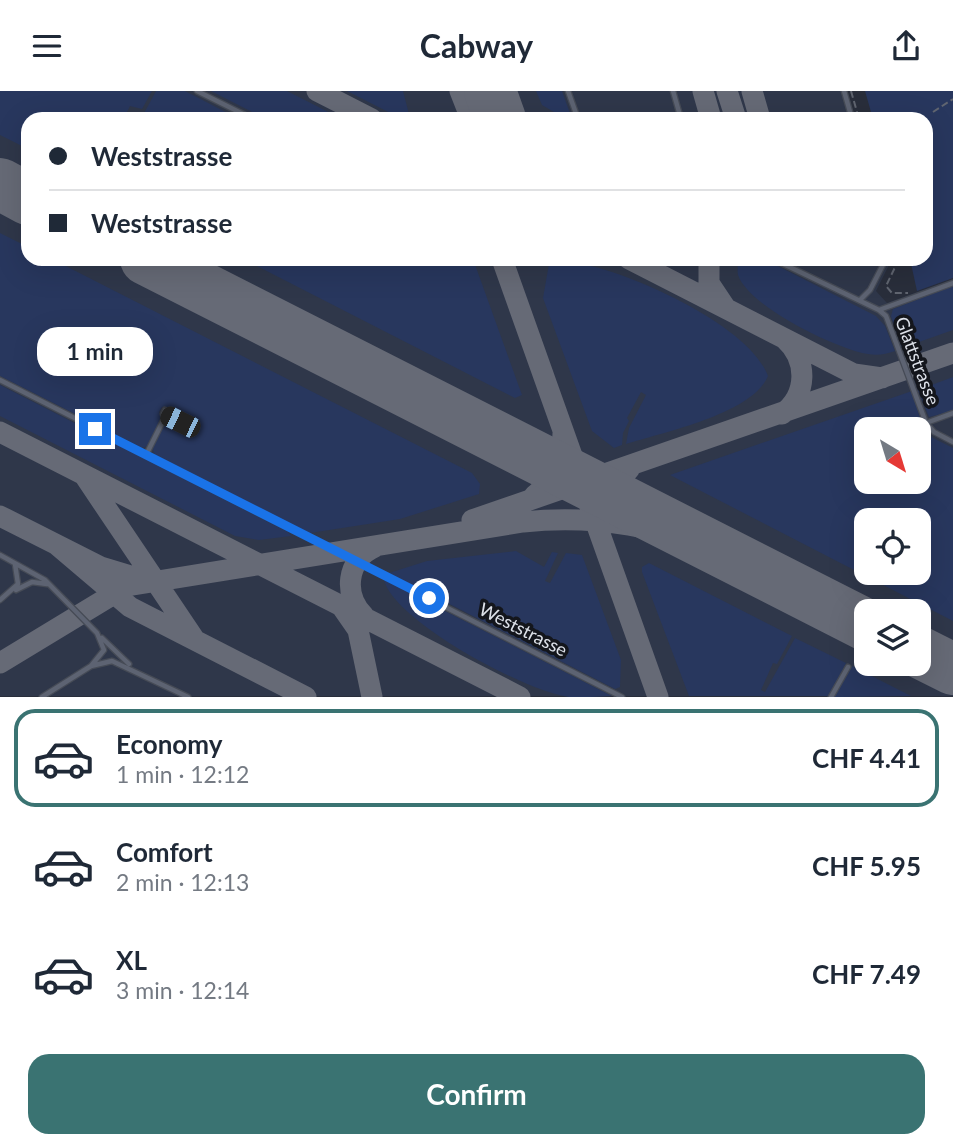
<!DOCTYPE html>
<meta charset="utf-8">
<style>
body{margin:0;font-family:Lato,sans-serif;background:#f6f6f7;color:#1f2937;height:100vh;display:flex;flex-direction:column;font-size:26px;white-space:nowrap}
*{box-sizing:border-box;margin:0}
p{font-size:23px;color:#747a83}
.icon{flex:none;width:38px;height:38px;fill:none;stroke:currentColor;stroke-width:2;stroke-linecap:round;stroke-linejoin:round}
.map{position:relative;height:606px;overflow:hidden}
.panel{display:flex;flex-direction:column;background:#fff;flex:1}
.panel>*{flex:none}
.hud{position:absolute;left:21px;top:21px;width:912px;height:154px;border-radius:21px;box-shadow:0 7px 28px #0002;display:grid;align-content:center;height:154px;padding:0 28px;background:#fff}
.needle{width:46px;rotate:142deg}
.tools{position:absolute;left:854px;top:326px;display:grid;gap:14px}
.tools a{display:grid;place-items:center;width:77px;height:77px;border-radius:14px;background:#fff;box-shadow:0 7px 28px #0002;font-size:35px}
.end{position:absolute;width:32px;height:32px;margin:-16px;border:9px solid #1a73e8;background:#fff;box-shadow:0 0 0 4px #fff}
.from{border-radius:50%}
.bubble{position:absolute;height:49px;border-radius:21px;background:#fff;box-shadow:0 7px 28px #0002;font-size:23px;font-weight:700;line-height:49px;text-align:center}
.car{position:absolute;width:21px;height:42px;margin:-21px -10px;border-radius:9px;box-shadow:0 0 5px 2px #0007;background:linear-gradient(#222 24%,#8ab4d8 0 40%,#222 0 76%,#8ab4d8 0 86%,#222 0)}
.hud b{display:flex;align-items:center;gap:24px;height:66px;font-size:26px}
.hud b+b{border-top:2px solid #e0e1e3}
.hud i{width:18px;height:18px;background:#1f2937}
ul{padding:12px 0 0;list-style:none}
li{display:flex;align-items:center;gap:21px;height:98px;margin:0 14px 10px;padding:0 14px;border:4px solid transparent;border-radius:21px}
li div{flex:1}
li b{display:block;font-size:26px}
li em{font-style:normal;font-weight:700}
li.active{border-color:#3a7372}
li>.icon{width:63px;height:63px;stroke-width:1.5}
.cta{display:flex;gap:14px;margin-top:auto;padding:14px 28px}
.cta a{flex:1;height:80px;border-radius:21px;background:#3a7372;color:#fff;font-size:28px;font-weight:700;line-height:80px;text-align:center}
header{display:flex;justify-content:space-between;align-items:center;height:91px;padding:0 28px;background:#fff;font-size:32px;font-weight:700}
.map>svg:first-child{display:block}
</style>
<header><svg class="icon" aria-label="menu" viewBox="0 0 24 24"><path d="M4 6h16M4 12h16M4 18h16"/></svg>Cabway<svg class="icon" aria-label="share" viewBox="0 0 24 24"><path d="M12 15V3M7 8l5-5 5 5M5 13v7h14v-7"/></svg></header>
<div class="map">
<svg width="953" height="606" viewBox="0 0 953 606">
<rect width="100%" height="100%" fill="#292e3b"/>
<path fill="#2f374a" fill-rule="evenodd" d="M0 0H847L855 28H28V168H892L876 200 887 212 953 188V605H0ZM866 338H919V390H866ZM866 429H919V481H866ZM866 520H919V572H866Z"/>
<path fill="#28375e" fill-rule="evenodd" d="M0 0H152L142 18 130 15 125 25 131 28H28V58L0 44Z
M156 0H185L239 28H141Z
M211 0H287L342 28H266Z
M347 0H403L410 27 402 28Z
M473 0H507L517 28H507L504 20 492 24 493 28H483Z
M536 0H562L572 28H566L542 14Z
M865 0H953V187L917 200 910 168H926V28H873Z
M0 142 28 156V168H52L472 382 480 393 479 403 400 428 310 442 155 364 152 356 167 329 195 340 198 335 193 336 166 322 167 318 162 316 159 321 162 329 149 354 142 357 99 335 101 323 95 333 0 285Z
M243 168H473L522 304 515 307Z
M739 168H764L876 225 885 235 895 260C886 263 878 265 868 263 837 258 749 216 738 184 737 179 738 173 739 168Z
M572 171C624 178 749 233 768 285 752 323 663 341 626 353L629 337 646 304 641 301 627 327 629 330 623 342 622 354 614 357 592 340 543 207 549 173Z
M953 195V239L902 257 891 225 893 218Z
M953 286V320L929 326 918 299Z
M0 294 288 441 291 445 259 449 235 445 0 325Z
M912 300 925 343 953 357V530L670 384ZM866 338H919V390H866ZM866 429H919V481H866Z
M516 460 544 476 552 461 558 462 545 490 550 492 566 462 582 464 621 569 620 596 615 598 389 482 427 470Z
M649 472 792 545 777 573 773 572 761 599 765 601 795 547 846 572 830 605H689L642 481V476Z
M384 489 612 605C598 606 583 606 569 606 527 601 395 531 384 489Z
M852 575 911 605 834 606Z"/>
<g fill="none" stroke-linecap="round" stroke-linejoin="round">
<path stroke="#666a76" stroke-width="21" d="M317 0 372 28
M460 0 471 28
M703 0 711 28
M727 0 736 28
M752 0 760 28
M502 168 658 606
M629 168 854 283 882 287
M709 168V192L725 216
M782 323C808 304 808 269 785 248
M0 341 520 606
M86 387 193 546
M534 405C554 389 563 368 563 342
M0 425 101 476 144 489
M472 429 953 262
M600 437 607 405 630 377
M57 454 130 516 306 606
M342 516 358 539 372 606
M364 525C343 504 346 469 375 456
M0 572 127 495 523 431C597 423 663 436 732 466
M941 572 953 581"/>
<path stroke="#666a76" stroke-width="52" d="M490 0 500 28
M0 93 28 108
M146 168 866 534
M919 561 953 578"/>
<g stroke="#464b56" stroke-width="7">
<path id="service" d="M197 0 253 28
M568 0 578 28
M673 0 681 28
M844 0 852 28
M773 168 879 219 886 225 926 332 934 341 953 351
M860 209 870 199 886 168
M879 219 953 192
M0 289 622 606
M165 319 163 323 166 324
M926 332 953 322
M146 364 166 324 194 338 196 335
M0 464 45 489 97 542 104 559 91 575
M16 499 32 491 47 493
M0 509 18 493 15 473
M102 547 129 573
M42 606 91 575 112 570 188 606
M831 606 848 576"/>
</g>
<path stroke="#606570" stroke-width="2" stroke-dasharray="7 3.5" stroke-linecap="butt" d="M851 0 859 28
M933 21 953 8
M899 168 886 195 892 202H908"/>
<use href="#service" stroke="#5d6372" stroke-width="4.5"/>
</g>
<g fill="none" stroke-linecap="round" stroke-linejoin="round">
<path stroke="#1a73e8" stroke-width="9" d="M95 338 429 507"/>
</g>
<g text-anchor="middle" stroke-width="7" stroke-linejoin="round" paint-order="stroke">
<g font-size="18" fill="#dee2ea" stroke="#14161c">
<text transform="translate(917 270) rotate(69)" y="6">Glattstrasse</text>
<text transform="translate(523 539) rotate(27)" y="6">Weststrasse</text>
</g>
</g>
</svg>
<div class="tools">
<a><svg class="needle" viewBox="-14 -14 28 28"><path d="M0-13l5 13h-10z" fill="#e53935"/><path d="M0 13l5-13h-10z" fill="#747a83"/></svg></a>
<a><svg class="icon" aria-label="locate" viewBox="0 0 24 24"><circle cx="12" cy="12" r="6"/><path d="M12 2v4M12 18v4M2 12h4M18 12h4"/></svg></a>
<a><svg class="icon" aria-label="layers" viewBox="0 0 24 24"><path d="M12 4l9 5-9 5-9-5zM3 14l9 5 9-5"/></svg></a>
</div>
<i class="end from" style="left:429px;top:507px"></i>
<i class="end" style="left:95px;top:338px"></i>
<div class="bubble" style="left:37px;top:236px;width:116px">1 min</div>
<i class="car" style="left:180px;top:331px;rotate:296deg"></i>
<div class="hud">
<b><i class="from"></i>Weststrasse</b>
<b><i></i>Weststrasse</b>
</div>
</div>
<section class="panel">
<ul>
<li class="active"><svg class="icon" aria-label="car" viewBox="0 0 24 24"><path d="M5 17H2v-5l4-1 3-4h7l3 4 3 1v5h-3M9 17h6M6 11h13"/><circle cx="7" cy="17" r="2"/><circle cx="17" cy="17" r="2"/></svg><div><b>Economy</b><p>1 min · 12:12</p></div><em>CHF 4.41</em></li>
<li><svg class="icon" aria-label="car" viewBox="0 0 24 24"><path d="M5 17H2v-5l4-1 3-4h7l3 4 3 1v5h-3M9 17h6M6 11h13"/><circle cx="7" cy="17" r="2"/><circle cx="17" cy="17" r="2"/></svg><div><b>Comfort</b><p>2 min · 12:13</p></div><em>CHF 5.95</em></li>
<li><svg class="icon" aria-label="car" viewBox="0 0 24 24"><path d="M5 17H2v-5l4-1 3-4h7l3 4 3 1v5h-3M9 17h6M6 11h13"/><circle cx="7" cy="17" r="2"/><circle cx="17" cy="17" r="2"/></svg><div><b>XL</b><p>3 min · 12:14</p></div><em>CHF 7.49</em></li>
</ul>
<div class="cta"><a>Confirm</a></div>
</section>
